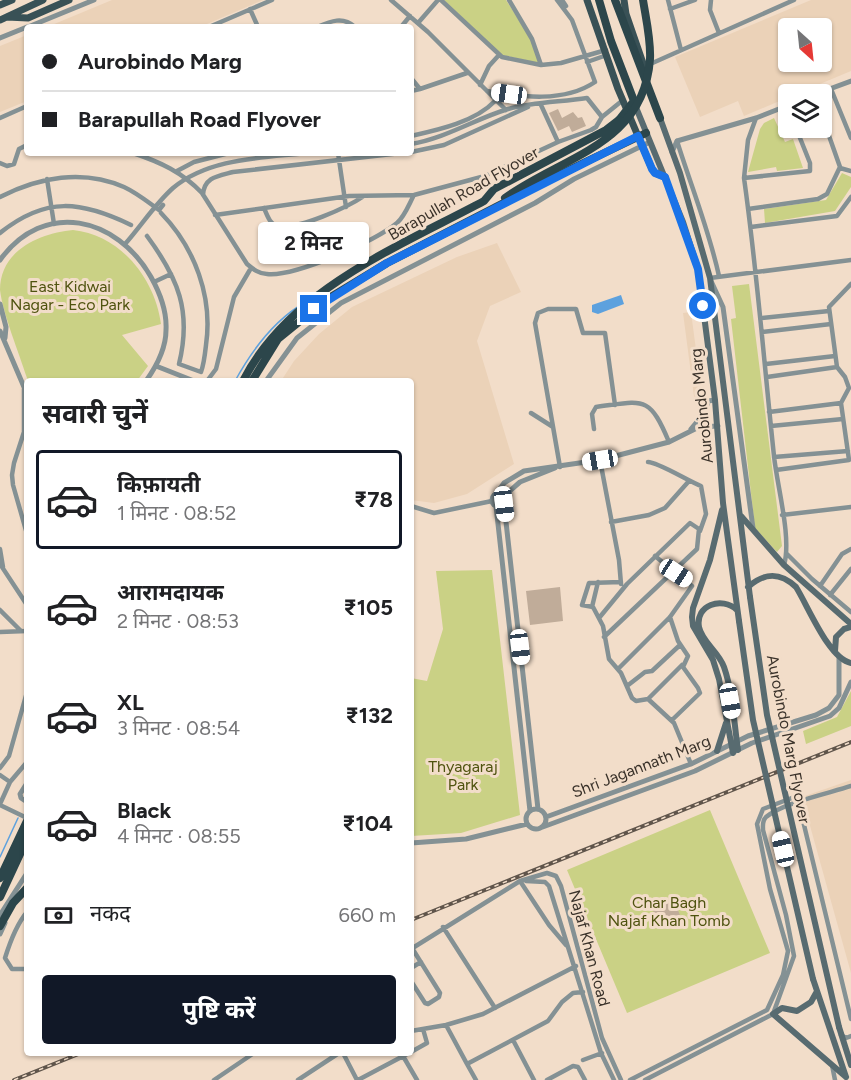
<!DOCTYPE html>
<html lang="hi">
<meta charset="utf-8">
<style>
body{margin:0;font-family:Figtree,"Noto Sans Devanagari",sans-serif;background:#f6f6f6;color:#202124;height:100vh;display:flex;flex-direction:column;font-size:22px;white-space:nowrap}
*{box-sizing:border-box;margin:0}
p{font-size:20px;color:#757577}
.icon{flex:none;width:33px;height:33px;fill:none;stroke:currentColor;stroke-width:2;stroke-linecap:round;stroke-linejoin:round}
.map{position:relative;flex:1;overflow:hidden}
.details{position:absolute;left:24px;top:378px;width:390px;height:678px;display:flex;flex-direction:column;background:#fff;border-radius:6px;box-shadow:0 2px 4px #0004}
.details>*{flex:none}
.hud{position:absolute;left:24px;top:24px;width:390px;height:132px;border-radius:6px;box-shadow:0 2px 4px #0004;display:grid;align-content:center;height:132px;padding:0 18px;background:#fff}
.needle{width:39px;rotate:153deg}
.fabs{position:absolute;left:778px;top:18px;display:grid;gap:12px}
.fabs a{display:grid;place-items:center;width:54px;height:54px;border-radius:6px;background:#fff;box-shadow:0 2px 4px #0004;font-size:30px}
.end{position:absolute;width:27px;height:27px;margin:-14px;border:8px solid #1a73e8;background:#fff;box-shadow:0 0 0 3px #fff}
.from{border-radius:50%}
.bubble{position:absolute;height:42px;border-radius:6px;background:#fff;box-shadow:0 2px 4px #0004;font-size:20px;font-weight:700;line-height:42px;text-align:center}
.car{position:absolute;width:18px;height:36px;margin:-18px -9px;border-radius:8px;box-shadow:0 0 4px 2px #0007;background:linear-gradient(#fff 24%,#345 0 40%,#fff 0 76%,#345 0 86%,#fff 0)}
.hud b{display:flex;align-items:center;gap:21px;height:57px;font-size:22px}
.hud b+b{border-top:2px solid #e0e0e0}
.hud i{width:15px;height:15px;background:#202124}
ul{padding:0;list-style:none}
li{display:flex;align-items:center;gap:18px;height:99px;margin:0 12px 9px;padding:0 6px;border:3px solid transparent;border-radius:6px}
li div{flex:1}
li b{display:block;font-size:22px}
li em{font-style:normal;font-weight:700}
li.active{border-color:#111827}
li>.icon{width:54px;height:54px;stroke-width:1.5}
h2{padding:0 18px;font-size:27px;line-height:72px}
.pay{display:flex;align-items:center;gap:15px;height:66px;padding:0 18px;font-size:22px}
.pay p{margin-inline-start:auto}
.cta{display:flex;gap:12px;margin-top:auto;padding:12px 18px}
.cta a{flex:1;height:69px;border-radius:6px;background:#111827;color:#fff;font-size:24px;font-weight:700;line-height:69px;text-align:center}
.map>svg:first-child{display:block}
</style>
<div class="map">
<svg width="851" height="1080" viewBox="0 0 851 1080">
<rect width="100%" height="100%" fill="#f2ddc9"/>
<path fill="#ebd2b8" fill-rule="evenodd" d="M112 0H263L200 27H47Z
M811 0H851V71L796 94H789V97L744 116 738 101 700 117 675 57ZM789 28H822V62H789Z
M27 35V101L0 112V46Z
M497 243 521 292 490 306 477 341 514 464 467 494 434 503 411 500V381H281L294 361 319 334 352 307 457 257Z
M691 312 703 403 695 404 683 313Z
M851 780V973L802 797Z"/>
<path fill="#cad185" d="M444 0H506L531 39 539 63 502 55Z
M774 118 785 142 793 139 803 168 777 171 776 167 748 172 760 129 764 123Z
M842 173 851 177V187L835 211 765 223 764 209 826 200Z
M73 230C121 235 155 279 161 324L122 335 148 366 137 381H28L27 378C19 353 3 314 0 290 0 249 42 233 73 230Z
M749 284 782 546 777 552 755 528 731 319 736 318 732 286Z
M492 570 520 815 461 833 411 836V678L427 681 443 629 436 571Z
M851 691V726L806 744 803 731 837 717Z
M710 810 770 953 627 1013 567 870Z"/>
<path fill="#5da1de" d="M621 295 624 304 598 314 592 312V305Z"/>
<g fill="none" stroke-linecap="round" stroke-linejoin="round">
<path stroke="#5da1de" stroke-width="1.5" d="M235 381C252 350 273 321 304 303
M0 857 18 818"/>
</g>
<path fill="#c0ac99" d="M558 109 562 118 573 112 578 118 582 117 586 126 572 132 569 126 558 131 549 113Z
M560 587 563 621 530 625 526 591Z
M673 898 682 920 660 928 651 906Z"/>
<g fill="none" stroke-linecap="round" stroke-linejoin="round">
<path stroke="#849194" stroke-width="4.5" d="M391 0 428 32 506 110
M441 0 502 57 541 65
M509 0 532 39 541 65 561 63 606 50
M562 0 566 6 563 8
M668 0 681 50
M711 0 710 10 719 33
M250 9 258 27
M670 9 695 0
M418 23 438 0
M209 27 272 0
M317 27C331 21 343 16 355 27
M401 27 410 16
M587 62 607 55
M648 65 794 0
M411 78 420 89 467 73
M480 85 489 66 499 55
M831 89 851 138
M411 91 420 89
M487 91C521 97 564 103 595 82L572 20 557 0
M541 105 558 142
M0 118 27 106
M756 118 748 140 744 178C757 270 764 363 774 456 777 486 792 538 784 565
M411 136C438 130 475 122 495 101
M677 141C691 186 709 230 719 276
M411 144C446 138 475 119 508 109 533 102 561 102 587 98L602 117 623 100
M411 152 444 145 528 107
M133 153C160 162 182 172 202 193L247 264C253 269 259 274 267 274 295 277 376 241 397 223 405 216 409 204 414 195
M338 153 346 207
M0 163 7 166 14 164 19 149 27 145
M840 168 851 171
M177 171 194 162 229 153
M744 178 810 171V163L796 128
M47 179 54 224
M203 195C204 177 218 176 233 172L401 153
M0 197C39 177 83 169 124 187 137 193 148 202 159 210L163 205
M264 208C267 215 270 225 278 226 298 230 348 207 364 196
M748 209 818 199 827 194 840 167 822 116
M215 215 349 196 414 195 485 176 558 142 591 130 596 127 602 117
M751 227 837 216 851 197
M0 233C46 196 81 201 131 225
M147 236C178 278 192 311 179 364L201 372C204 364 205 354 206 345 213 297 195 248 161 213
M125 244C141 226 155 204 173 188 209 158 262 158 306 153
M710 278 851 260
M154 282 171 274
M761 318 829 311
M762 332 831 324
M766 364 835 356
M837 367 845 377 849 388 841 403
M767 377 837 367 829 307 851 284
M207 381 216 369 234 297 251 268
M24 389V432L14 463 12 475 13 485 27 534
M769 412 841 403 849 460 776 470
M531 413 553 427
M771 426 843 419
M594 429 592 414 596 407C643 401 649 394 669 442
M774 457 848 451
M600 460 619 560 621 584
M648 462C658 462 688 481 701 486L706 514 700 531
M560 467 535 323 538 313 548 309H576L583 333H605L615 405
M411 506 434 513 492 501
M782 515 851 507
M611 522 649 515 665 508 689 481
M0 549 3 567
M787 554 812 579 851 612
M0 564 27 605
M621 582 589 583 582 605 593 607 603 626 609 659 621 673 632 698 636 701 648 699 674 723 691 764
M820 586 842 554 851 549
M830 595 851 569
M592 607 598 582
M0 610 21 631
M670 617 678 641 688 656 683 667 698 688 700 693 672 720
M599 618 627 584 690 523 699 529 697 549 604 637
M0 632 27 631
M618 669 670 617 692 586 655 556
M627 686 645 672 652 671 680 645
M648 699 682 665
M0 768 9 756 27 692
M0 775 10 782
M0 804 10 782 27 762
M0 805 27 818
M520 881 549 925 566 945
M526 881 545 882 549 886 601 1053 614 1080
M27 912C16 925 10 942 5 958L12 969H27
M443 927 495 1008
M411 949 520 881 547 873 556 876 561 886 602 1038 621 1080
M411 968 421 962
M411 981 425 1003 428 1004 439 997 440 993 412 948
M446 1025 467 1064
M411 1031 446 1025 483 1014 576 966
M841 1035 846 1038 851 1036
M513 1040 534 1080
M411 1052 427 1043 423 1029
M343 1053 357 1080
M403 1056 417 1080
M583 1060 602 1053
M832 1065 835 1080
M214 1080 254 1053
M298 1080 339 1053
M358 1080 409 1053
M476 1080 467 1064 548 1021 562 1002 573 993 583 992
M547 1080 573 1066 578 1067 585 1080
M630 1080 767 1010 783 975 788 951 770 889 757 824 763 809 797 796 851 1019
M645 1080 773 1014 794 956 786 915 763 830C763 825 762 821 766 817 782 803 830 793 851 786"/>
<path stroke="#849194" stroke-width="5" d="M28 27 94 0
M0 38 27 27
M816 94 851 81
M672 152 677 141 756 118 789 105
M0 260C44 199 117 217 151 277 160 293 167 312 166 330 166 348 156 367 146 381
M711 281 723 307 753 528
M0 304 6 327 5 338
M0 331 27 394
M156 366 194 381
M266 381 297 338 341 303 535 203 574 179 650 142
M691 429 706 411 708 401 715 400
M497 493 504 483 524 471 600 460 669 442 699 427 718 426
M492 500a7 7 0 1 1 14 0a7 7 0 1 1-14 0Z
M504 496 520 482 555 468
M504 504 538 809
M496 506 530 811
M27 783 20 794 21 798 27 802
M526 819a10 10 0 1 1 20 0a10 10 0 1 1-20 0Z
M546 817 691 764 748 736 816 715 829 708 839 695V658
M540 828 695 771 752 743 830 716 839 708 851 682
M411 843 466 839 527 824
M0 915 27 873
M0 934 5 923"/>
<path stroke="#586b70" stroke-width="6" d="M635 105 683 222 698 269 715 400 723 503 739 621
M660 118 680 173 710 278 750 597
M722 510 710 560 693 608 692 617 693 626 713 660 719 679 733 753
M741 516 784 565 851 624
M748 587C765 572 780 572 796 587 808 606 829 659 851 663
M737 610C722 596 695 605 699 627 702 642 719 652 724 667 733 693 734 723 738 750
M835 651 836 637 844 629 851 627
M717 751 726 723
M813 979 846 1077
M816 993 811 1002 797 1011 782 1008 773 1014 846 1077
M839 1027 851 1065"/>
<path stroke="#395156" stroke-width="7" d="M587 0 618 89 652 169 655 173 665 177
M624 0 626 14 647 75
M0 5 12 0
M7 17 28 18 69 0
M0 20 43 0"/>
<path stroke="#2c464b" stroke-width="8" d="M599 0 611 41 634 101 619 120
M615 0 660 118
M552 178 646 133
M0 878 27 821
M0 897 27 839"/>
<g stroke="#60554b" stroke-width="4">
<path id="rail" d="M411 920 851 742
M14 1080 81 1053"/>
</g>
<use href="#rail" stroke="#f2ddc9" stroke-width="1.5" stroke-dasharray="4.5" stroke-linecap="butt"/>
<path stroke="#586b70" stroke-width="6" d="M750 597 767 715 839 1027
M739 621 753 720 813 979"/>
<path stroke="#2c464b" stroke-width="8" d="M505 198C563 156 644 145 650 59 651 40 646 19 643 0
M243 381C289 290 398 247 484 201L494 189 606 130 619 120
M252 381 278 339 326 300 387 263 552 178
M0 926 13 903 27 888"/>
</g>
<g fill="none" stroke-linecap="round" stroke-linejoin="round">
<path stroke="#1a73e8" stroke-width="8" d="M314 309 387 263 638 136 652 169 655 173 665 177 698 269 703 306"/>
</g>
<g text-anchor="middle" stroke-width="6" stroke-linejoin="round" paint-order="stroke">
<g font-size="16" fill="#3a322a" stroke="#f2ddc9">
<text transform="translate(463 193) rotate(-30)" y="6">Barapullah Road Flyover</text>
<text transform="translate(701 406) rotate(-96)" y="6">Aurobindo Marg</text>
<text transform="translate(789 739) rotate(79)" y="6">Aurobindo Marg Flyover</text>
<text transform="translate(641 766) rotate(-21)" y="6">Shri Jagannath Marg</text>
<text transform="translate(590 948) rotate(75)" y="6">Najaf Khan Road</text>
</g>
<g font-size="16" fill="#4f530f" stroke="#f2ddc9">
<text x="70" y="292">East Kidwai<tspan x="70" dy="18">Nagar - Eco Park</tspan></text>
<text x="463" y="772">Thyagaraj<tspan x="463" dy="18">Park</tspan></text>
<text x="669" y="908">Char Bagh<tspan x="669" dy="18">Najaf Khan Tomb</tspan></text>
</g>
</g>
</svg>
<div class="fabs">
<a><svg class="needle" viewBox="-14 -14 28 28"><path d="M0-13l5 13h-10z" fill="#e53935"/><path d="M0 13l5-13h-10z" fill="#757577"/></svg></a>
<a><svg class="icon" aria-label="layers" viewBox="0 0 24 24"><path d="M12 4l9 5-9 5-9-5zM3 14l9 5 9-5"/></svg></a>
</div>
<i class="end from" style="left:703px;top:306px"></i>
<i class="end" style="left:314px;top:309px"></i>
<div class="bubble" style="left:258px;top:222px;width:111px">2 मिनट</div>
<i class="car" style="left:509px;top:94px;rotate:278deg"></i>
<i class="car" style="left:600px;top:460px;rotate:261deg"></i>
<i class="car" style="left:504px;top:504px;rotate:173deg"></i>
<i class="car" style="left:676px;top:573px;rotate:123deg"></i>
<i class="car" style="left:520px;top:647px;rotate:173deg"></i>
<i class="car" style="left:730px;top:701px;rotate:170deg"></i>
<i class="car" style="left:783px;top:849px;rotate:347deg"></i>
<div class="hud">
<b><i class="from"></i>Aurobindo Marg</b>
<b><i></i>Barapullah Road Flyover</b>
</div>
<section class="details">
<h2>सवारी चुनें</h2>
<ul>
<li class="active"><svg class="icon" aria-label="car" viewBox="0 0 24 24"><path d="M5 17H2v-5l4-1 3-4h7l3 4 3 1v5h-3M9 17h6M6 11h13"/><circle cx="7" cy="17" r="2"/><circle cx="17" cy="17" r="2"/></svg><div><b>किफ़ायती</b><p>1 मिनट · 08:52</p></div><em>₹78</em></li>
<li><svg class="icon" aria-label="car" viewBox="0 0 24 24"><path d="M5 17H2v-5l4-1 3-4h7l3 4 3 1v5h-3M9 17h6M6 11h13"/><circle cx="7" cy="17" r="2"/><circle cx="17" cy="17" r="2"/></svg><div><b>आरामदायक</b><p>2 मिनट · 08:53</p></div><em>₹105</em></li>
<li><svg class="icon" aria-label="car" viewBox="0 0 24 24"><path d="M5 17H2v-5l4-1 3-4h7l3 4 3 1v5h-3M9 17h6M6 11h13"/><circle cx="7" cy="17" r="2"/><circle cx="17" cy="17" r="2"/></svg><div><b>XL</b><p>3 मिनट · 08:54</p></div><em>₹132</em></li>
<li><svg class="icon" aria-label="car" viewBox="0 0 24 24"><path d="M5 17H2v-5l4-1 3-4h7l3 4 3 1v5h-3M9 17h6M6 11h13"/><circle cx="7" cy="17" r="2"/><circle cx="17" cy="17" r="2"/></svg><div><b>Black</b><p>4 मिनट · 08:55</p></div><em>₹104</em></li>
</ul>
<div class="pay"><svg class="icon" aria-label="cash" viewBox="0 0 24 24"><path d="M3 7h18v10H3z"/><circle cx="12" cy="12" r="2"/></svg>नकद<p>660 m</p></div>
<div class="cta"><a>पुष्टि करें</a></div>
</section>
</div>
